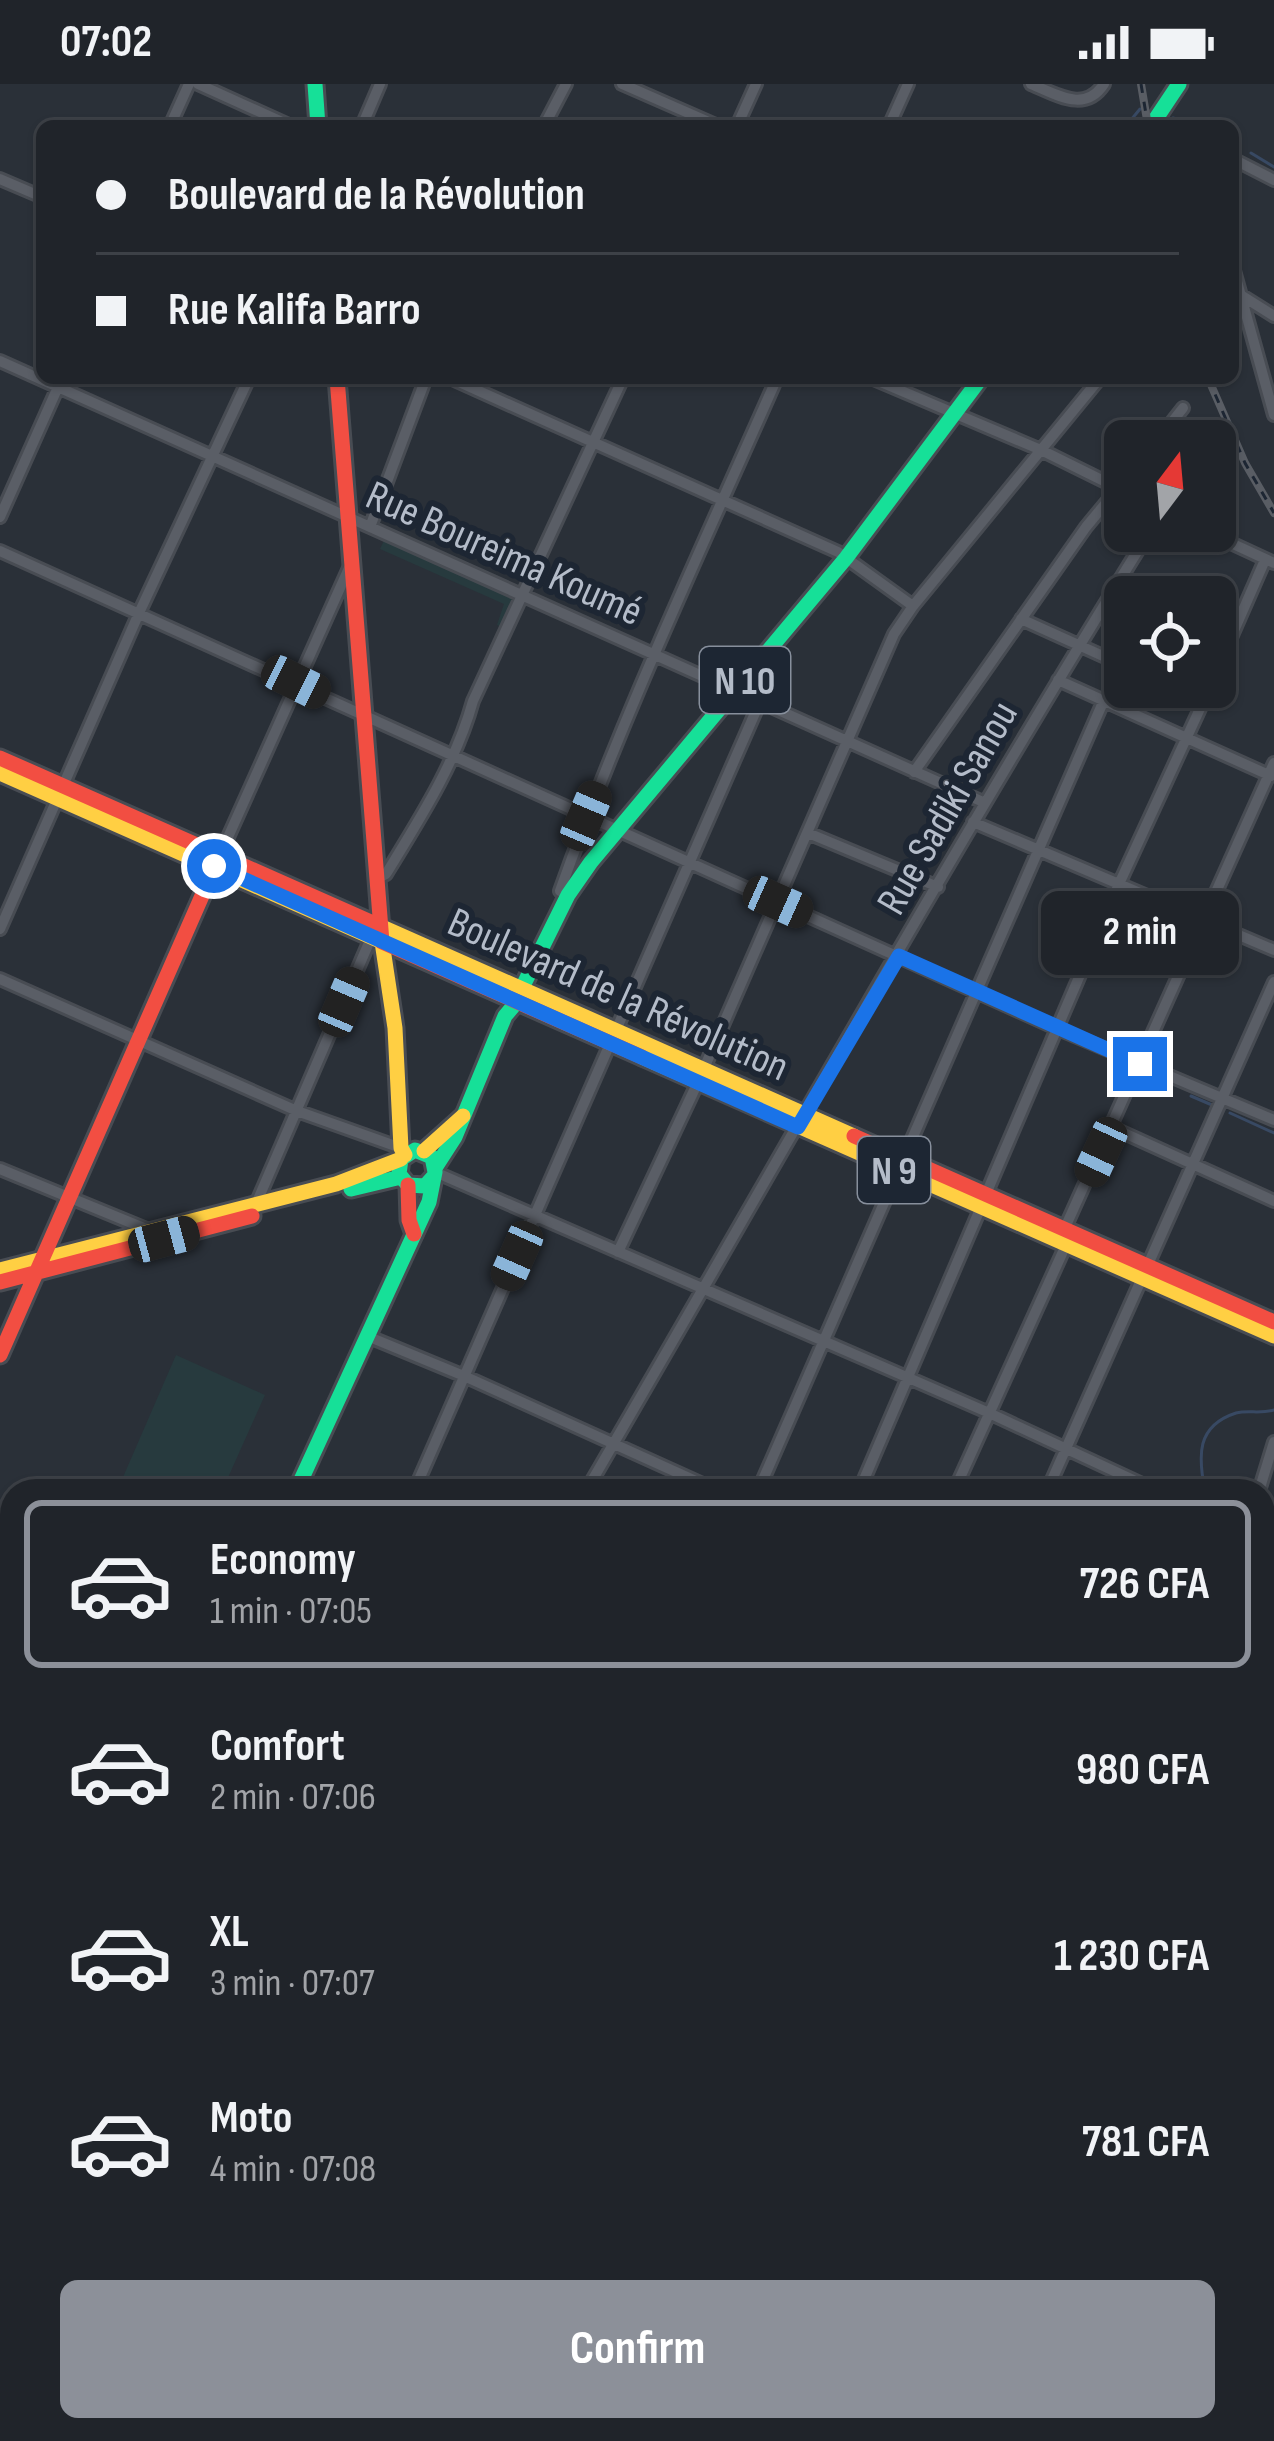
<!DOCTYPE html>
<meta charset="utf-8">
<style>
body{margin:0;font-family:"Sofia Sans Condensed",sans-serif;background:#2d3036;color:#f1f3f6;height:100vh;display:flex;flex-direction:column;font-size:45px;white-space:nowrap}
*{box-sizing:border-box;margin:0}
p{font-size:39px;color:#a2a4a8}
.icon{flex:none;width:66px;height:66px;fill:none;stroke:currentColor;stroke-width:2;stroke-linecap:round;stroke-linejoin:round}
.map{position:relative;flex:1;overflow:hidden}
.panel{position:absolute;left:0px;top:1395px;width:1275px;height:963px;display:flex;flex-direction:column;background:#20242a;border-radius:36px 36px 0 0;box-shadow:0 3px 9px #0004,0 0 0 3px #3d4147}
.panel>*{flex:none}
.banner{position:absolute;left:36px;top:36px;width:1203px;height:264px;border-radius:18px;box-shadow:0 3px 9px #0004,0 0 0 3px #3d4147;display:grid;align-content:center;height:264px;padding:0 60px;background:#20242a}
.needle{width:78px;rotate:16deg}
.buttons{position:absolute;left:1104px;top:336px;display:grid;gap:24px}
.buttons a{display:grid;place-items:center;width:132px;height:132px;border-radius:18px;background:#20242a;box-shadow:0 3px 9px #0004,0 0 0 3px #3d4147;font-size:60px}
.end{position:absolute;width:54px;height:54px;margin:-27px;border:15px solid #1a73e8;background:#fff;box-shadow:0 0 0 6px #fff}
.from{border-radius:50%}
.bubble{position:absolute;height:84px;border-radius:18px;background:#20242a;box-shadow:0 3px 9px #0004,0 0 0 3px #3d4147;font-size:39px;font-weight:700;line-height:84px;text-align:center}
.car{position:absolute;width:36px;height:72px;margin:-36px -18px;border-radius:15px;box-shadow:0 0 9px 3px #0007;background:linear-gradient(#222 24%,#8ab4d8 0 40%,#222 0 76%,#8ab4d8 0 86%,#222 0)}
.banner b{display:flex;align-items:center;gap:42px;height:114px;font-size:45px}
.banner b+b{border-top:3px solid #3d4147}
.banner i{width:30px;height:30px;background:#f1f3f6}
ul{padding:21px 0 0;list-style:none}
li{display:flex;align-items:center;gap:36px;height:168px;margin:0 24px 18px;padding:0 36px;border:6px solid transparent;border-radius:18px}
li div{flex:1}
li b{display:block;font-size:45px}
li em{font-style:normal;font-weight:700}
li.active{border-color:#8c9099}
li>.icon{width:108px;height:108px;stroke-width:1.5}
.action{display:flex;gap:24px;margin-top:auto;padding:24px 60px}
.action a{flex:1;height:138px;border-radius:18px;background:#8c9099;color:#fff;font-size:48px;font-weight:700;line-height:138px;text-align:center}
.status{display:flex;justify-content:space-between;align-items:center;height:84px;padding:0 60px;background:#20242a;direction:ltr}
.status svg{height:33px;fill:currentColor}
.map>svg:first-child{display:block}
</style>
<div class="status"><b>07:02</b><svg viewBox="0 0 49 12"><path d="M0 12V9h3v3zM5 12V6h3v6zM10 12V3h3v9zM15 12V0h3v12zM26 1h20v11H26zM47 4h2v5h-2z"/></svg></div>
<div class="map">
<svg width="1274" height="2357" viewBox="0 0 1274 2357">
<rect width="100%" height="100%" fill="#2a3038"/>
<path fill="#273a3e" d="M386 452 522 515 506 545 497 541 504 520 380 465Z
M176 1271 265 1311 222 1407H117Z"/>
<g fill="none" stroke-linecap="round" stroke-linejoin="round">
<path stroke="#384963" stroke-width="3" d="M1173 34 1205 42
M1126 42 1140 25
M1251 69 1274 83
M1191 1012 1212 1021
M1230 1029 1274 1049
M1205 1407C1198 1372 1196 1342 1236 1329 1248 1326 1261 1330 1274 1326
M1263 2093 1274 2104
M224 2357 235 2346"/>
<g stroke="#484c53" stroke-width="16">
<path id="street" d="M198 0 291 42
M622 0 718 42
M1031 0C1058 11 1085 29 1104 0
M170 42 189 0
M362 42 380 0
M544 42 566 0
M737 42 756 0
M889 42 908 0
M1233 75 1274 96
M0 95 42 113
M1233 183 1274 331
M1239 210 1274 232
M0 277 983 718
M450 294 838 468 913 522
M871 294 1041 366 1122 406
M1157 357 1183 324
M0 433 62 294
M370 443 426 294
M1205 447 1274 479
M0 467 1058 945 1274 1036
M1021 535 1125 582
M1215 590 1265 476
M1058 596 1271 692
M1171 603 1203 618
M914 688 1086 443 1125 396
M973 738 1274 866
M808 749 938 803
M220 771 349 484
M378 794 386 790C419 736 456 679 473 617L623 294
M560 807C622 632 702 464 777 294
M0 845 139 529 249 294
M0 895 297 1027 401 1064
M1113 1044 1274 1117
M0 1085 151 1147
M435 1088 987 1328 1157 1407
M986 1110 1119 800 1210 603
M256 1120 371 854
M1064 1146 1274 679
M618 1168 698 998 894 550 913 522 1100 294
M367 1252 464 1292 718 1407
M414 1407 759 620
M586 1407C773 1086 954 762 1150 447
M758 1407 1104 616
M859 1407 981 1123
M954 1407 1066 1161
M1047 1407 1274 898
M1259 1407 1274 1358
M1263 1449 1274 1452
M0 1460 12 1466
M1263 1569 1274 1572
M0 1606 12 1611
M1263 1694 1274 1697
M0 1703 12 1677
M0 1746 12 1752
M1263 1859 1274 1862
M0 1862 12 1863
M1269 1992 1274 1965
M0 2149 12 2157
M0 2239 12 2226
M1263 2241 1274 2244
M538 2346 591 2357
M1157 2346 1212 2357
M44 2357 51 2346
M269 2357 276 2346
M440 2357 442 2346
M690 2357 692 2346
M816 2357 818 2346
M945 2357 947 2346
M1071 2357 1073 2346"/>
</g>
<g stroke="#484c53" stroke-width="21">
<path id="fast" d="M315 0 318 42
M1151 42 1179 0
M518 912 568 811 591 778 846 474 981 294
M435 1084 455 1053 505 932 516 919
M351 1105 401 1093
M296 1407 429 1118 435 1088 432 1073 415 1066 401 1075 399 1090 408 1101 425 1102 434 1092"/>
</g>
<g stroke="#484c53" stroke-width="21">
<path id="slow" d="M0 689 382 858 395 944 401 1064 405 1071
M380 842 854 1052
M642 973 1274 1252
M424 1067 463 1032
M0 1186 336 1100 401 1075
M0 2052 12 2027"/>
</g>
<g stroke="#484c53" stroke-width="21">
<path id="jam" d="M337 294 382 858 642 973
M0 674 380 842
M854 1052 1274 1238
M408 1101 409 1136 414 1150
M0 1198 252 1132
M0 1271 220 771
M299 2346 312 2357"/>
</g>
<use href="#street" stroke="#5a5e66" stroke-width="10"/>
<use href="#fast" stroke="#16e098" stroke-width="15"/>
<use href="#slow" stroke="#ffcf43" stroke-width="15"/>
<use href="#jam" stroke="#f24e42" stroke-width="15"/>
<g stroke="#595d64" stroke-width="8">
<path id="rail" d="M1141 0 1148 42
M1208 294 1245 379 1274 429"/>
</g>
<use href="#rail" stroke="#1d2633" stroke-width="3" stroke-dasharray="9" stroke-linecap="butt"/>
</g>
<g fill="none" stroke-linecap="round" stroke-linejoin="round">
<path stroke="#1a73e8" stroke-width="15" d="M214 782 798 1043 899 872 1140 980"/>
</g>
<g text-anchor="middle" stroke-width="12" stroke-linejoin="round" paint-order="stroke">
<g fill="#1d2633" stroke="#878f9c" stroke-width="3">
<rect x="700" y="563" width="90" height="66" rx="9"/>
<rect x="858" y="1053" width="72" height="66" rx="9"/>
</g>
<g font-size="39" font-weight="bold" fill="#b4bcc9">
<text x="745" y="610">N 10</text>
<text x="894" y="1100">N 9</text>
</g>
<g font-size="42" fill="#b4bcc9" stroke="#1d2633">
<text transform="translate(505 468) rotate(24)" y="15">Rue Boureima Koumé</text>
<text transform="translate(946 723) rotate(-60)" y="15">Rue Sadiki Sanou</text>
<text transform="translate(619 909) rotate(24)" y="15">Boulevard de la Révolution</text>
</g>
</g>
</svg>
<div class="buttons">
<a><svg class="needle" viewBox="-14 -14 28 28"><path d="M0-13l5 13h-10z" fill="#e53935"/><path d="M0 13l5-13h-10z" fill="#a2a4a8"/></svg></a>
<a><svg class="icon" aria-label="locate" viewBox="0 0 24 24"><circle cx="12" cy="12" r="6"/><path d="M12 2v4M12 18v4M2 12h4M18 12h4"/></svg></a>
</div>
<i class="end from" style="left:214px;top:782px"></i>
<i class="end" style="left:1140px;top:980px"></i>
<div class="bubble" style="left:1041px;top:807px;width:198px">2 min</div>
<i class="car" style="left:296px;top:598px;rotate:116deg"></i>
<i class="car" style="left:586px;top:732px;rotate:23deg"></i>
<i class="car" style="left:778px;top:818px;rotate:114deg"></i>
<i class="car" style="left:344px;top:918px;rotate:23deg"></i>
<i class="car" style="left:1101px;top:1068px;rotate:205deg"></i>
<i class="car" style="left:164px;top:1155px;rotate:75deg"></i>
<i class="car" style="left:517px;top:1172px;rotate:204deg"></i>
<div class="banner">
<b><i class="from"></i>Boulevard de la Révolution</b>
<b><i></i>Rue Kalifa Barro</b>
</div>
<section class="panel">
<ul>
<li class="active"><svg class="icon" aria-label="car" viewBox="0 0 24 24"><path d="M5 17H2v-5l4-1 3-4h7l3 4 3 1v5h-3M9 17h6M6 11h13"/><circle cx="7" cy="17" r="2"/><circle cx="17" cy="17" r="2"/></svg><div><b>Economy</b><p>1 min · 07:05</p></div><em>726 CFA</em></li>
<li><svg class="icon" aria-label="car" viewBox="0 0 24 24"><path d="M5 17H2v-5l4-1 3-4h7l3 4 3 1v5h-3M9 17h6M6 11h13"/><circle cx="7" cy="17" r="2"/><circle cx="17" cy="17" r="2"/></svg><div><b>Comfort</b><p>2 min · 07:06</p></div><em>980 CFA</em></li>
<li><svg class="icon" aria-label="car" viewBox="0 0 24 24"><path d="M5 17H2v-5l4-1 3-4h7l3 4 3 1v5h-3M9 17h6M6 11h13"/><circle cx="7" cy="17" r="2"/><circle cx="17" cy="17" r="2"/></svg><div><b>XL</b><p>3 min · 07:07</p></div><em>1 230 CFA</em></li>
<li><svg class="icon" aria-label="car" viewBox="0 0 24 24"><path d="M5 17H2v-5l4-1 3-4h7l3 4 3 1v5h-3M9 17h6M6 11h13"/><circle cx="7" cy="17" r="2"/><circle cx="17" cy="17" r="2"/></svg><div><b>Moto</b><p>4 min · 07:08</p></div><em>781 CFA</em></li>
</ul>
<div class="action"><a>Confirm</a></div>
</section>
</div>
